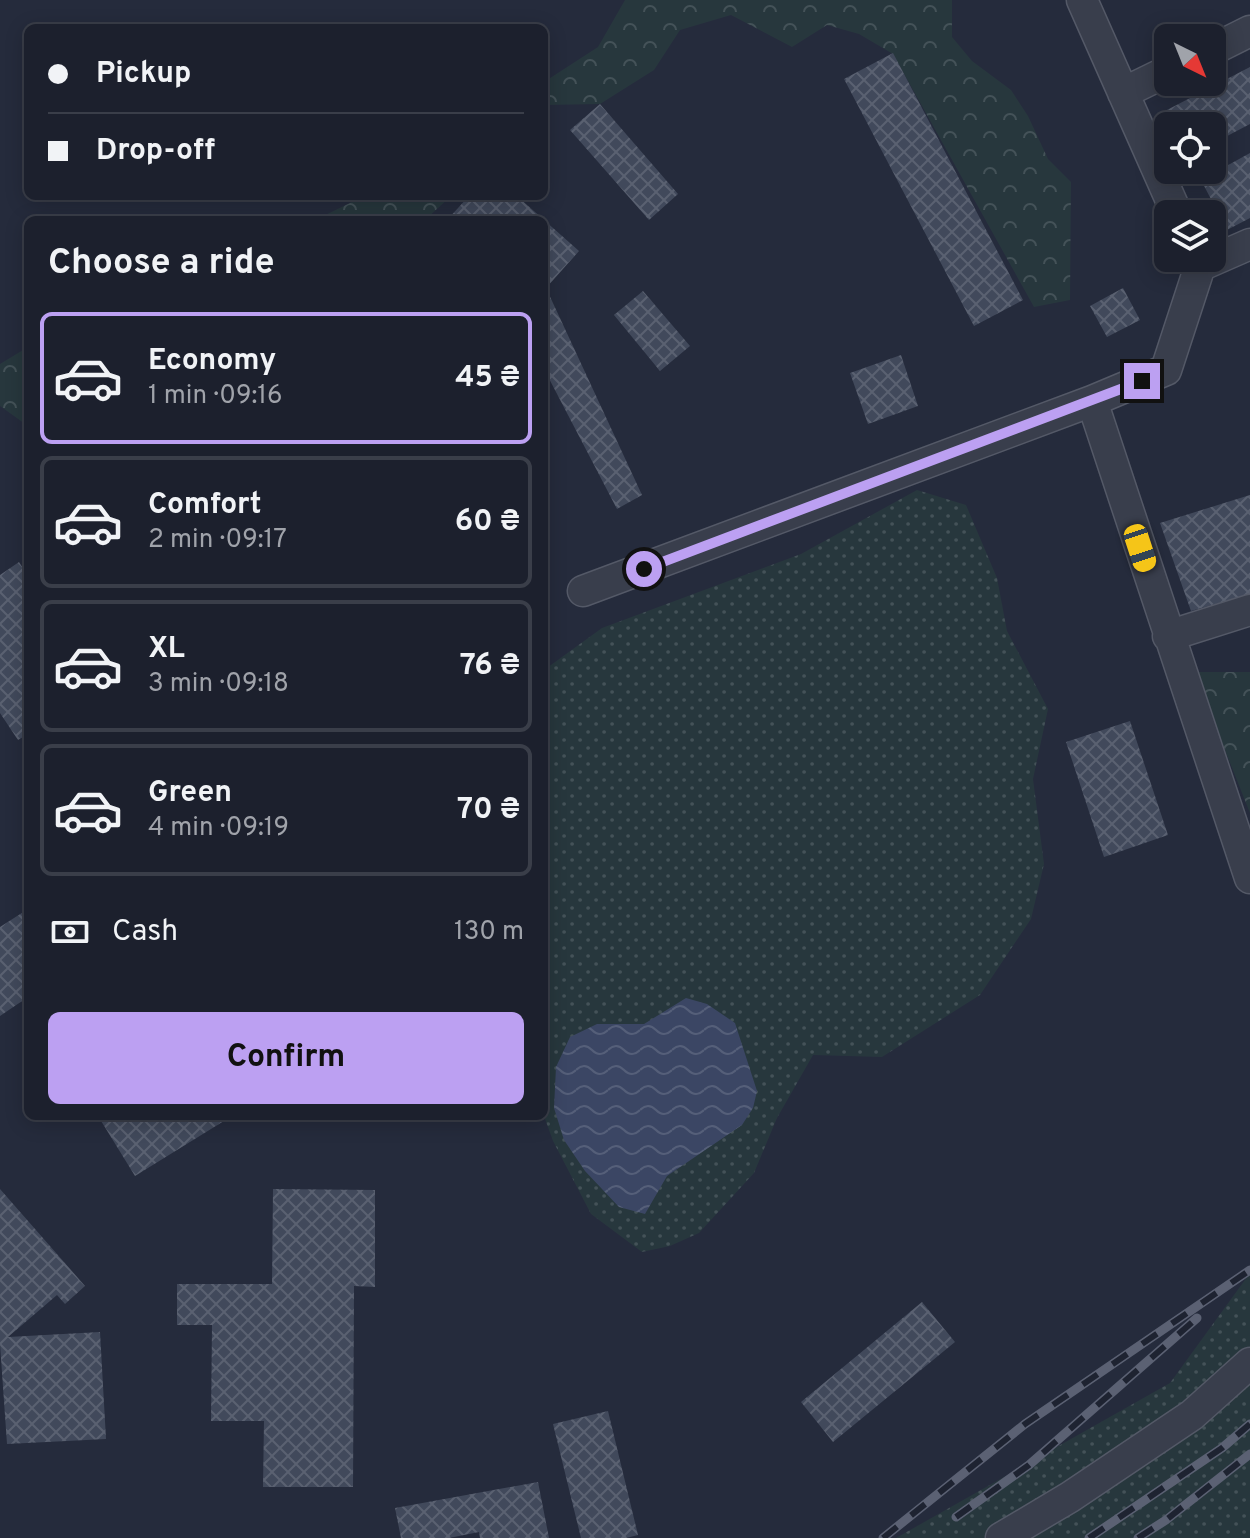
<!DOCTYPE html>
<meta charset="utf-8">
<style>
body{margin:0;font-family:Overpass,sans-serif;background:#292d39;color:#f1f3f6;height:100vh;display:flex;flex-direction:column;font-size:30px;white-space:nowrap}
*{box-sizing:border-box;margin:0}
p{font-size:26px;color:#a0a3aa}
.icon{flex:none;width:44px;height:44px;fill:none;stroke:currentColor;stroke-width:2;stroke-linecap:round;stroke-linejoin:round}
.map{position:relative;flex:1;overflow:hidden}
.panel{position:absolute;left:24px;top:216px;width:524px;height:904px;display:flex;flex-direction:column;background:#1c202d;border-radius:12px;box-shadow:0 4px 20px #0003,0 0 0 2px #3a3e49}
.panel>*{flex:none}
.banner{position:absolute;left:24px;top:24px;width:524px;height:176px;border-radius:12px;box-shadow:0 4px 20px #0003,0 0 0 2px #3a3e49;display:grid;align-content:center;height:176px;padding:0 24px;background:#1c202d}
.needle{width:52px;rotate:137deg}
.fabs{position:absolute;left:1154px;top:24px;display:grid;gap:16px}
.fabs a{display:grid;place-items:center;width:72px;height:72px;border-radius:12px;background:#1c202d;box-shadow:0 4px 20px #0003,0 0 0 2px #3a3e49;font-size:40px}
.end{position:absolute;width:36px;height:36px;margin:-18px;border:10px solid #bca0f2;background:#111;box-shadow:0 0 0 4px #111}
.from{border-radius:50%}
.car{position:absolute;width:24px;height:48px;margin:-24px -12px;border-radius:10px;box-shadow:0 0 6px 2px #0007;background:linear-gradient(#f5c518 24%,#345 0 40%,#f5c518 0 76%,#345 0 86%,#f5c518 0)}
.banner b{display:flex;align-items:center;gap:28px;height:76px;font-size:30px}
.banner b+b{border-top:2px solid #3a3e49}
.banner i{width:20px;height:20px;background:#f1f3f6}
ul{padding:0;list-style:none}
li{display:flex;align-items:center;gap:24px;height:132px;margin:0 16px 12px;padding:0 8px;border:4px solid #3a3e49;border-radius:12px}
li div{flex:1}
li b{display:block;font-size:30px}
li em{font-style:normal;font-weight:700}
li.on{border-color:#bca0f2}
li>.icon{width:72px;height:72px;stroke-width:1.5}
h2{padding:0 24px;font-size:36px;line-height:96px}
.pay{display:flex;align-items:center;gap:20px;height:88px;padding:0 24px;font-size:30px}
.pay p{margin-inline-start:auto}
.primary-button{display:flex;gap:16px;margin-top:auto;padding:16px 24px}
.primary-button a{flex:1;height:92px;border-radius:12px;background:#bca0f2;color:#111;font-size:32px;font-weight:700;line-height:92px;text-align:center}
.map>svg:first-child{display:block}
</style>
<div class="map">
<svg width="1250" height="1538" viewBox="0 0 1250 1538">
<defs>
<pattern id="grass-dots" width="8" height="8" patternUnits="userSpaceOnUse" patternTransform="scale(2)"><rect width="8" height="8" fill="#27373d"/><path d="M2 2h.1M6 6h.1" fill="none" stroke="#445258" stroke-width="1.8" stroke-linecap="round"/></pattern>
<pattern id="forest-crowns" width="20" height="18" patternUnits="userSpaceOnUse" patternTransform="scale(2)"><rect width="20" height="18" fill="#27373d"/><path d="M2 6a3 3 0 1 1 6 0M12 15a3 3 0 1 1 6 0" fill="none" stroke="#445258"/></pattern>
<pattern id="water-waves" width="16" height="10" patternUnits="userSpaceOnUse" patternTransform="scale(2)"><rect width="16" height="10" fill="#3b4664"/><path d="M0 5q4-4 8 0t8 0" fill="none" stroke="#555f79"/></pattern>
<pattern id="building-cross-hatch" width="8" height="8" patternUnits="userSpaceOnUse" patternTransform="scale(2)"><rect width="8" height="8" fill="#41495b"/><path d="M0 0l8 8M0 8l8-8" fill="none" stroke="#5a6171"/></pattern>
</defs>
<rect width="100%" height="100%" fill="#252b3c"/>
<path fill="url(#grass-dots)" d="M917 490 966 505 997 578 1007 631 1048 709 1033 779 1044 864 1031 919 980 995 882 1057 813 1055 777 1118 754 1173 699 1233 670 1246 642 1252 591 1214 553 1141 544 1116V670L602 628 801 554Z
M1250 1273V1538H896L1170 1383Z"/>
<path fill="url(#forest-crowns)" d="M625 0H952V37L972 61 1011 90 1028 116 1048 159 1071 182 1070 300 1034 307 893 54 859 34 827 25 792 47 731 15 680 30 654 70 600 104 544 105V82L598 47Z
M356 196H451L425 220H315L350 203Z
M28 347V426L0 406V364Z
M1194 672H1250V813Z"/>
<path fill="url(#water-waves)" d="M686 998 707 1004 735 1023 757 1091 753 1108 742 1125 667 1176 645 1214 619 1207 585 1171 564 1140 554 1108 556 1067 570 1037 597 1024H644Z"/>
<path fill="url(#building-cross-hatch)" d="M893 53 1023 300 974 326 844 79Z
M1250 67V124L1212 144V126H1170L1163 112Z
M600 104 678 194 649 220 570 130Z
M1250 153V218L1227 230 1201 180Z
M469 196H517L544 220H447Z
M544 220 579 251 546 288 642 495 617 509 544 369Z
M1123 288 1140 320 1107 337 1090 306Z
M643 291 690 346 660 371 614 315Z
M901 355 918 406 868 424 850 373Z
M1250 495V594L1191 611 1160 523Z
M19 562 28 576V734L18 740 0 713V575Z
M1130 721 1168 835 1104 857 1066 742Z
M28 909V997L0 1016V927Z
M98 1116H232L135 1176Z
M0 1189 85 1286 65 1304 57 1295 8 1337 100 1332 106 1439 7 1444 0 1344Z
M273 1189 375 1190V1287L354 1286 353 1487H263L264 1421H211L212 1325H177V1284H272Z
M922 1302 955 1342 833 1442 801 1402Z
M608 1411 638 1535 626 1538H581L553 1424Z
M538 1482 549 1538H480L479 1532 449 1538H401L395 1508Z"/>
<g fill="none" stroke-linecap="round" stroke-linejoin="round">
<g stroke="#545967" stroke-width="33">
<path id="minor" d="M1082 0 1177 214
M1212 50 1250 31
M1123 93 1168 71
M1092 401 1166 370 1200 266 1250 244
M583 591 1092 401 1250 878
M1168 636 1250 610
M1001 1538 1070 1497 1192 1415 1250 1363"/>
</g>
<use href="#minor" stroke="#393e4c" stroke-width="30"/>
<g stroke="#5b6173" stroke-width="9">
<path id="rail" d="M956 1517 1029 1465 1197 1318
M883 1538 1025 1424 1250 1270
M1089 1538 1222 1448 1250 1424
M1138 1538 1166 1520 1250 1454"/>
</g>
<use href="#rail" stroke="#1e2331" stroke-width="6" stroke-dasharray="18" stroke-linecap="butt"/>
</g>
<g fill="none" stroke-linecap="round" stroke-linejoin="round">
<path stroke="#bca0f2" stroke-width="10" d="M644 569 1142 381"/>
</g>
</svg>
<div class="fabs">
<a><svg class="needle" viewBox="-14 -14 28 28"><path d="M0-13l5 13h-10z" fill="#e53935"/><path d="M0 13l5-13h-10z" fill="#a0a3aa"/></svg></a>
<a><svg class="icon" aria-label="locate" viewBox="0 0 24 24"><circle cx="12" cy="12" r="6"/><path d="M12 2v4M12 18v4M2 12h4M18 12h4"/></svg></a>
<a><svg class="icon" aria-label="layers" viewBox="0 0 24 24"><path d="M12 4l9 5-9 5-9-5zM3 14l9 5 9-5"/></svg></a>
</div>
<i class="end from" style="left:644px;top:569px"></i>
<i class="end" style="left:1142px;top:381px"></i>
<i class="car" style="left:1140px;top:548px;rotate:162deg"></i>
<div class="banner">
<b><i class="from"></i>Pickup</b>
<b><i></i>Drop-off</b>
</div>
<section class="panel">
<h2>Choose a ride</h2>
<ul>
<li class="on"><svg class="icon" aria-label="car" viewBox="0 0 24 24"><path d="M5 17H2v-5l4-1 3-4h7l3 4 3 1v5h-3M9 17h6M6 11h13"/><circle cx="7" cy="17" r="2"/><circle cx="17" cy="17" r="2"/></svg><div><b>Economy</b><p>1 min · 09:16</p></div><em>45 ₴</em></li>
<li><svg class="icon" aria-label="car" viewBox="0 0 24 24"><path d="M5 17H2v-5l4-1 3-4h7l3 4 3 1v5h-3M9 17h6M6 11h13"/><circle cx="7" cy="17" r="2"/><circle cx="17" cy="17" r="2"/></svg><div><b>Comfort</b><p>2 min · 09:17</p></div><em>60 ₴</em></li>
<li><svg class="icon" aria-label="car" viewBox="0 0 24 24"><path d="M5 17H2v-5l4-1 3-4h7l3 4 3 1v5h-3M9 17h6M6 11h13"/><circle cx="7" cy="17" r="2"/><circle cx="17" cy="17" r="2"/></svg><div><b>XL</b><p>3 min · 09:18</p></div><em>76 ₴</em></li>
<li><svg class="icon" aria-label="car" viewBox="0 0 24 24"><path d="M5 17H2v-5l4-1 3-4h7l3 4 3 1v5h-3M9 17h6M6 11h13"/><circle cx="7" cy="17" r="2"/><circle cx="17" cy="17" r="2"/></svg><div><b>Green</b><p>4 min · 09:19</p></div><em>70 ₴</em></li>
</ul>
<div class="pay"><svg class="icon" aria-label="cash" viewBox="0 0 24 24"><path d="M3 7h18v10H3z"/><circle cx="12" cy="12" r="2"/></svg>Cash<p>130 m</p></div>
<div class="primary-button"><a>Confirm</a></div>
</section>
</div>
